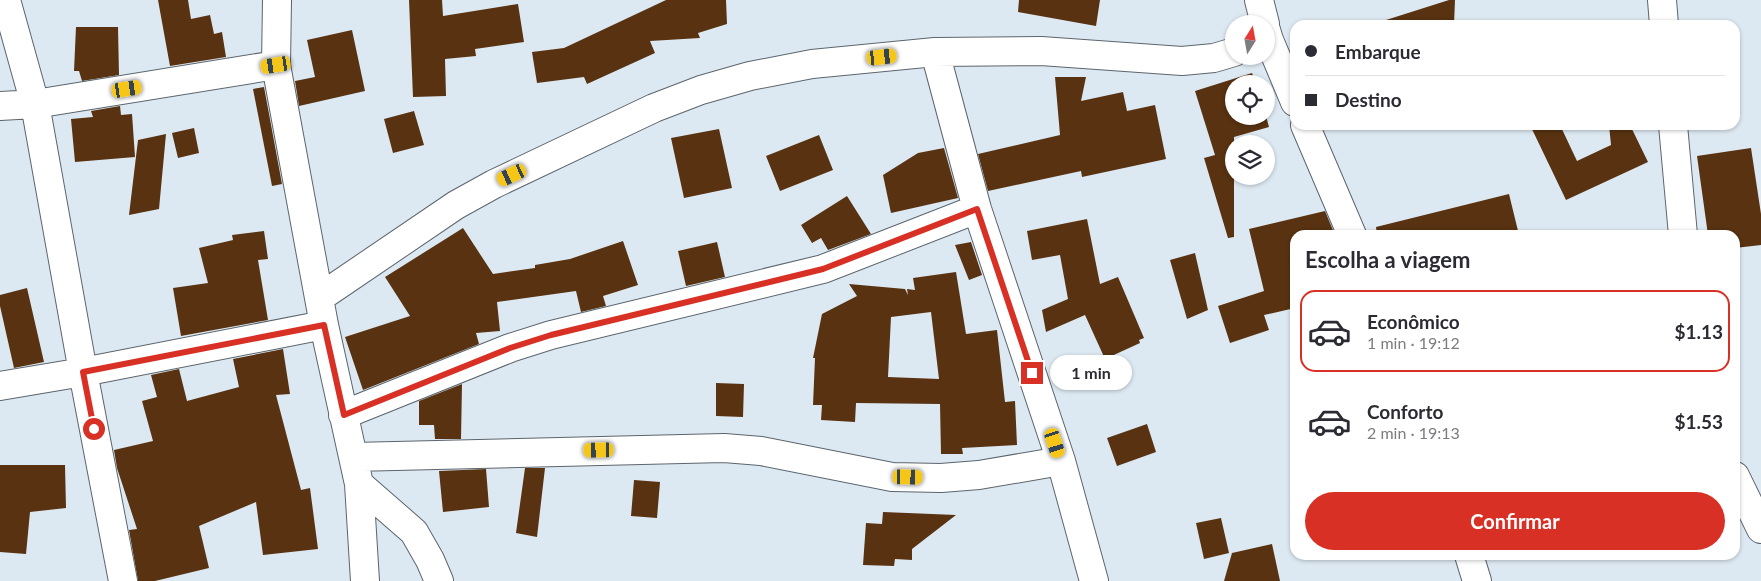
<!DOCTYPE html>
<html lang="pt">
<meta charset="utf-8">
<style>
body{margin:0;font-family:Lato,sans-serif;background:#f2f2f3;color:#2b2b33;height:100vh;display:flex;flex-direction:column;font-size:19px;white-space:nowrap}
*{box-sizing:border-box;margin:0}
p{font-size:16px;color:#7c7c81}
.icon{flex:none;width:28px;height:28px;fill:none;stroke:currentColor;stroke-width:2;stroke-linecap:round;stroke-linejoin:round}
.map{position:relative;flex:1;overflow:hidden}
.details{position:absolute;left:1290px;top:230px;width:450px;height:330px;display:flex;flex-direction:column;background:#fff;border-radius:15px;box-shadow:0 1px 4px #0004}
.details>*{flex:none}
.banner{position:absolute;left:1290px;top:20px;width:450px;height:110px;border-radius:15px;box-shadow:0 1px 4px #0004;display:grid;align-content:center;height:110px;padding:0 15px;background:#fff}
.needle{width:32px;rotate:11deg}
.controls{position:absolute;left:1225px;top:15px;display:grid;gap:10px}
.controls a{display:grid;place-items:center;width:50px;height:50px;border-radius:50%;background:#fff;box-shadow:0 1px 4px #0004;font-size:25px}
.end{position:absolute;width:22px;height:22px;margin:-11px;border:6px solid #d93025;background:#fff;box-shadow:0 0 0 2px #fff}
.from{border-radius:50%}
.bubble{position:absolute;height:35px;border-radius:18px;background:#fff;box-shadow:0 1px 4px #0004;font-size:16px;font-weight:700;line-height:35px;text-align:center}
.car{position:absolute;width:15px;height:30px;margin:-15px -8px;border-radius:6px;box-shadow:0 0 4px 1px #0007;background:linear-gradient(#f5c518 24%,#345 0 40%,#f5c518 0 76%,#345 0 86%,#f5c518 0)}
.banner b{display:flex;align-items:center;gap:18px;height:48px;font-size:19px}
.banner b+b{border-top:1px solid #e1e1e2}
.banner i{width:12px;height:12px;background:#2b2b33}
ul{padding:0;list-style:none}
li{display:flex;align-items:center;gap:15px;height:82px;margin:0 10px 8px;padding:0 5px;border:2px solid transparent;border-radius:15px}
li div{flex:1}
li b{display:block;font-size:19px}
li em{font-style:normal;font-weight:700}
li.on{border-color:#d93025}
li>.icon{width:45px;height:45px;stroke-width:1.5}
h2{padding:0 15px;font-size:22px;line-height:60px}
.primary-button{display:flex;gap:10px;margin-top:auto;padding:10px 15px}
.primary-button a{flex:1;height:58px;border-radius:30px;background:#d93025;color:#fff;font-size:20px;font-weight:700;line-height:58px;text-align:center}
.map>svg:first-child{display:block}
</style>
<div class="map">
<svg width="1761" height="581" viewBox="0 0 1761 581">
<rect width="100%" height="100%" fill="#dde9f2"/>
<path fill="#583211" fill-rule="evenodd" d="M158 0H188L191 19 210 15 214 34 222 32 226 57 170 66Z
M409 0H442L443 16 518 4 524 42 475 49 476 56 445 59 446 96 413 97Z
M666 0H726L727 24 698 33 700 38 650 41 655 53 587 84 584 77 537 83 532 52 564 48Z
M1019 0H1100L1096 26 1018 12Z
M1449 0H1455L1454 25H1387L1386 20Z
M76 27H118L119 75 82 81 79 71H74Z
M352 30 365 91 299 106 295 81 315 77 307 40Z
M1252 73 1256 84H1234V116H1266L1269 127 1234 137V237L1228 238 1204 158 1215 155 1195 91Z
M1055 77H1086L1081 101 1123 92 1127 111 1155 105 1166 159 1082 177 1081 171 988 191 978 154 1060 135Z
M264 87 282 184 272 186 253 89Z
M120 106 121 115 132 114 135 157 75 162 71 119 93 117 91 111Z
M414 111 424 145 393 153 384 119Z
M1530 125H1560L1577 161 1611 145 1609 125H1630L1648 162 1566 200Z
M194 128 199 153 178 158 172 133Z
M719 129 732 188 684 198 671 138Z
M166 134 159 209 129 215 138 140Z
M819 135 833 170 780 191 766 156Z
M944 148 958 198 891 213 883 175 918 153Z
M1751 148 1761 214V245L1735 248V235H1708L1697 156Z
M1509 194 1519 235H1377L1376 227Z
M847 196 871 234 828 250 821 238 812 243 801 225Z
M1325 211 1335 235H1295V308L1264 315 1269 330 1230 343 1218 306 1264 291 1249 229Z
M1087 219 1100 284 1118 277 1144 338 1139 340 1140 343 1105 359 1085 315 1046 332 1042 310 1068 299 1060 255 1032 260 1027 231Z
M463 228 493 274 535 268V265L570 259 623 241 638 285 603 296 606 306 581 312 576 291 497 302 500 331 476 333 479 344 363 390 345 337 410 316 385 277Z
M264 231 268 259 258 260 268 320 181 336 173 288 208 283 199 248 233 240 232 235Z
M717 242 725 277 686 286 678 251Z
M971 242 982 275 969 280 955 245Z
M1195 253 1208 310 1187 319 1170 260Z
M956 272 966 334 997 330 1005 402 1015 401 1017 445 962 448 963 454H941L940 404 856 403 855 422 821 420 822 405H813L815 358H813L822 314 857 296 849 284 905 289 908 295 907 289 915 290 913 278ZM931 312 939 379 888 377 891 317Z
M27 288 44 362 14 368 0 306V295Z
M283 349 290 394 276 395 301 490 310 488 318 549 263 555 256 502 199 526 209 568 155 581H138L129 530 137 529 117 468 114 450 153 441 142 401 157 397 151 375 179 369 187 401 239 387 233 359Z
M716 383 744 384 743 417 716 416Z
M462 384 461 439H435L434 425H419V401Z
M1147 424 1156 452 1117 466 1107 438Z
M0 465H65L66 508 30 512 26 554 0 552Z
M525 468H545L537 537 516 533Z
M486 469 489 507 443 512 439 471Z
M634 480 660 482 657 518 631 516Z
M883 512 956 515 912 549V560L895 559 894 566 863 565 866 523 882 524Z
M1221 518 1229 553 1204 559 1196 523Z
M1272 544 1280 581H1224L1232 553Z"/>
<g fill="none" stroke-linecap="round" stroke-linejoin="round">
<g stroke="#5c656d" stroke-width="30">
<path id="minor" d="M6 0 35 104 83 372 123 581
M277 0 276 65 324 325 359 484 365 581
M1259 0 1265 24
M1662 0 1664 25
M1266 30 1269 40 1295 102
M935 52 977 209 1061 461 1094 581
M0 106 35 104 276 65
M1305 125 1352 235
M1673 125 1683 235
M319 298 456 205 494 184 654 108 701 90 750 76 812 64 935 52 1041 51 1182 61 1214 58 1234 52
M0 386 83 372 324 325
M343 415 510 348 551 335 823 269 977 209
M353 457 724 448 761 451 892 477 941 478 979 475 1061 461
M1735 476 1761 529
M359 484 414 532 430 560 439 581
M1469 555 1477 581"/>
</g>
<use href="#minor" stroke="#fff" stroke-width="28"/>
</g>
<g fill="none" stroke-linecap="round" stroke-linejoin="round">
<path stroke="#d93025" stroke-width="6" d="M94 429 83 372 324 325 344 415 510 348 551 335 823 269 977 209 1032 373"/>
</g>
</svg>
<div class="controls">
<a><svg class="needle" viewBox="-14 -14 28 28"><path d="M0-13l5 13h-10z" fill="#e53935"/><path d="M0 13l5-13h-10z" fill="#7c7c81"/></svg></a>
<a><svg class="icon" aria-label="locate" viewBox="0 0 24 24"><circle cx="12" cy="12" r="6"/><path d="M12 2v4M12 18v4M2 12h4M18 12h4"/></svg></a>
<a><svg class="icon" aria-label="layers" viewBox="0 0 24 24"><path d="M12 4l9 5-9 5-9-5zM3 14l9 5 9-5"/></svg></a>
</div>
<i class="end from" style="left:94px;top:429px"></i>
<i class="end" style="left:1032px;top:373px"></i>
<div class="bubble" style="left:1050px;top:355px;width:82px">1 min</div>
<i class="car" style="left:882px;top:57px;rotate:84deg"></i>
<i class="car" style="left:276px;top:65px;rotate:261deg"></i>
<i class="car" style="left:127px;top:89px;rotate:81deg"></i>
<i class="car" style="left:512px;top:175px;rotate:245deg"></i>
<i class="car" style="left:1055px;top:443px;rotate:162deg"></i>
<i class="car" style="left:599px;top:450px;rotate:269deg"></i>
<i class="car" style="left:908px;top:477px;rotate:91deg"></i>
<div class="banner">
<b><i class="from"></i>Embarque</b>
<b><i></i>Destino</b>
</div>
<section class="details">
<h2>Escolha a viagem</h2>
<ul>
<li class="on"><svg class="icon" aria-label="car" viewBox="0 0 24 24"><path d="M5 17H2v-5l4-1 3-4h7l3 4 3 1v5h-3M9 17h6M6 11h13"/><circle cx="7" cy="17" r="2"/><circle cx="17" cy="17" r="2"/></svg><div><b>Econômico</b><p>1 min · 19:12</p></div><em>$1.13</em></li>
<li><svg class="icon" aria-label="car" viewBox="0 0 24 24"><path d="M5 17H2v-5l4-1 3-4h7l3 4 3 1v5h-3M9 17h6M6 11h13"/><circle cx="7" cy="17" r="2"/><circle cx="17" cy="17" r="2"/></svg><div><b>Conforto</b><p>2 min · 19:13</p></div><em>$1.53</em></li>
</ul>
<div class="primary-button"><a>Confirmar</a></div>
</section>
</div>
